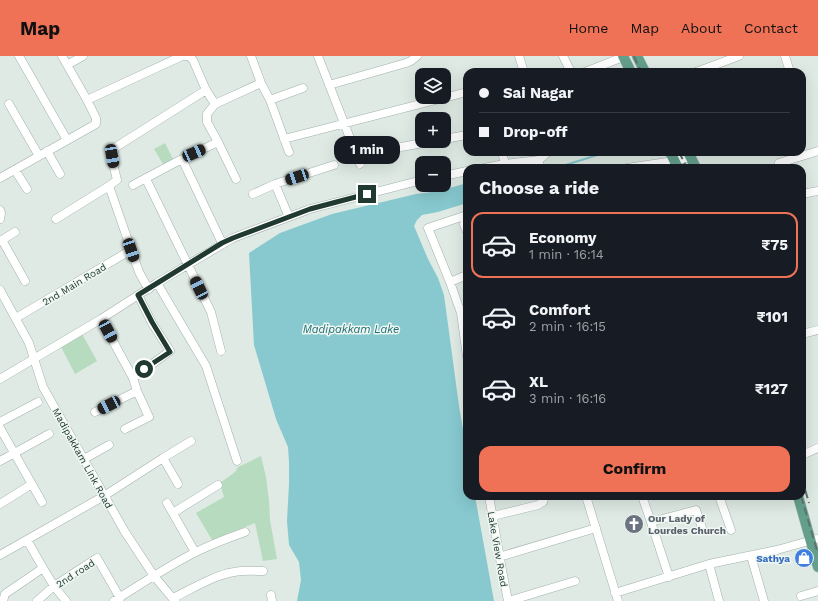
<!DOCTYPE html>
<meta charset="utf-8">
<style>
body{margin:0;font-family:"Work Sans",sans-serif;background:#242831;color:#f1f3f6;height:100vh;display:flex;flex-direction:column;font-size:15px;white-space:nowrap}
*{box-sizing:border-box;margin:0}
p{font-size:13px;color:#9ea1a6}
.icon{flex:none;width:22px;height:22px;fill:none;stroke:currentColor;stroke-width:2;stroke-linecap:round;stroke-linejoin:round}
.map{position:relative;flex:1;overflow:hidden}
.side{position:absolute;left:463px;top:108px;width:343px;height:336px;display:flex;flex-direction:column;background:#171b24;border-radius:12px;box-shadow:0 4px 16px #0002}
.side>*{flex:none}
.hud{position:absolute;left:463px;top:12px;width:343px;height:88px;border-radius:12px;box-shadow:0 4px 16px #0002;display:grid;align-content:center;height:88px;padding:0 16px;background:#171b24}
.buttons{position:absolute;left:415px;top:12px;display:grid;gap:8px}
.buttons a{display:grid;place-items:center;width:36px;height:36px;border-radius:8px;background:#171b24;box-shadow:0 4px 16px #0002;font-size:20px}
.end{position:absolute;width:18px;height:18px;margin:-9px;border:5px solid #203931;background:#fff;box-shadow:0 0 0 2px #fff}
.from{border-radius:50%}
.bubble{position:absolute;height:28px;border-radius:12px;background:#171b24;box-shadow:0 4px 16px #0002;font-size:13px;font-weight:700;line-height:28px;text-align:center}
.car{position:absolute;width:12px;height:24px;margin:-12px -6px;border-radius:5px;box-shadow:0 0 3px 1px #0007;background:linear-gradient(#222 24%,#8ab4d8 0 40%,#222 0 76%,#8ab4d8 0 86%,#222 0)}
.hud b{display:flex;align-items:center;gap:14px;height:38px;font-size:15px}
.hud b+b{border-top:1px solid #363941}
.hud i{width:10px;height:10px;background:#f1f3f6}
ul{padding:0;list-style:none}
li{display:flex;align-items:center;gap:12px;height:66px;margin:0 8px 6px;padding:0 8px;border:2px solid transparent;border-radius:12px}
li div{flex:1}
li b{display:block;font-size:15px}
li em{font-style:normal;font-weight:700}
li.on{border-color:#ef7257}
li>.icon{width:36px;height:36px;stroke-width:1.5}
h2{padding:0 16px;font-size:18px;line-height:48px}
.primary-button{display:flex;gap:8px;margin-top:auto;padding:8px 16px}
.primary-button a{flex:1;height:46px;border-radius:12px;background:#ef7257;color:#111;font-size:16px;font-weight:700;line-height:46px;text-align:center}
header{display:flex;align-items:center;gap:24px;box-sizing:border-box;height:56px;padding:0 20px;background:#ef7257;color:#111}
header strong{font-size:19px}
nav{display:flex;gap:22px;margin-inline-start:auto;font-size:14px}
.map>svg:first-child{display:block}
</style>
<header>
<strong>Map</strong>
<nav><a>Home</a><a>Map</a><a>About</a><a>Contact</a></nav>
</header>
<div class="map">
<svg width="818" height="545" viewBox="0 0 818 545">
<rect width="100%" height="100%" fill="#dfeae4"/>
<path fill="#b7dbbf" d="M165 87 173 103 163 108 154 93Z
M81 276 97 305 75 318 60 289Z
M261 400 266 421 269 445 270 464 277 503 263 505 255 467 212 484 196 457 224 441 220 427 235 416 238 411Z"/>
<path fill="#87c9cf" d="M467 127V147L438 156 422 159 417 164 414 170 428 203 438 222 444 239 459 350 467 397V440H475L494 545H297L301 524 299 506 289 489 287 465 289 428V406L288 391 276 363 254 289 249 197 280 177 332 158 416 138 439 135Z"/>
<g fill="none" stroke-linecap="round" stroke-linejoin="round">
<path stroke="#87c9cf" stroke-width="2" d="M556 112 607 96"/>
<g stroke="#a2b1ab" stroke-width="9">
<path id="minor" d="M19 0 67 84
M251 0 261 27 270 44 303 32
M318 0 360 108
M519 0 524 16
M563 0 571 16
M785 0 790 16
M67 9 83 0
M585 16 623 1
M696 16 739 0
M329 29 406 7 411 5 417 0
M87 44 182 0H189L193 4 206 34 215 48 261 27
M270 44 289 96
M9 48 39 100
M284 83 467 36
M444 83 467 79
M218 86 236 123
M47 95 60 118
M502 96 505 108
M358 102 401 91 434 85
M182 103 222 187
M539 104 540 112
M484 112 505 108 539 104 548 96
M627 112 674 105 691 101
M781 112 779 107 818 95
M15 114 27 133
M444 120 467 115
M0 122 96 68V62L87 44 62 0
M146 123 211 256 221 295
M275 128 334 109
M133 129 182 103 218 86 207 66V58L215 48
M109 130 139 216 145 227 149 233
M253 138 275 128 289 161
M802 138 818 135
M0 154 1 157 0 163
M467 159 428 172 450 226 461 257 467 301
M56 163 109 130 117 124C115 114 109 100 116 91L206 34
M464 168 467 176
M2 184 15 176
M0 185 2 184 25 225
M450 226 467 219
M157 227 206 310 237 405
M0 234 29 287 43 331 125 476 154 520 175 545
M16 262 131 194
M101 263 133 322 137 335
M802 278 818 274
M133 322 170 295 152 267 138 239
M0 323 101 263 157 227 233 182 310 153 422 124
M95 356 137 335 149 361 125 373
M0 366 38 346
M0 372 42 446
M802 399 818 392
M84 403 109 389
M0 405 49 378
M178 428 163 402 191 385
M489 440 502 514 508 545
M586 440 618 545
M642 440 651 466
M719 440 731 474
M167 447 195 496
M0 448 32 428
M173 457 218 429
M493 460 538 449 543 446 545 440
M27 484 43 512
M0 499 104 440 163 402
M751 500 764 545
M499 501 596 472
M709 508 719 545
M669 521 651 466 696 454 702 472
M615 537 709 508 777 494 816 483
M271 539 272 545
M801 540 818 535
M173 542C192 533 214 519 234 516 244 514 254 515 263 515
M3 545 5 538 43 512 54 530 66 545
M37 545 54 530 97 502 120 542
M114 545C141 528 168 510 196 496 212 488 228 482 245 476
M509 545 575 525"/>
</g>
<g stroke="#bcc4c1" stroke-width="11">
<path id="major" d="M623 0 631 16
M637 0 645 16
M670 96 678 112
M688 96 696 112
M798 440 818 511"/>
</g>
<use href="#minor" stroke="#fff" stroke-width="8"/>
<use href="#major" stroke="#649f8c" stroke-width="10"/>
<path stroke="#5a756c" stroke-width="2" stroke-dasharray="8 4" stroke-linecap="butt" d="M634 0 641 16
M679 96 687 112
M802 423 809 447
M801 440 818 498"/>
</g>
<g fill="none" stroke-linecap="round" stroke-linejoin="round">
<path stroke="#203931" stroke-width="5" d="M144 313 170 296 152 266 138 239 222 187 233 182 310 153 367 138"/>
</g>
<defs>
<g id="church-disc" transform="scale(1)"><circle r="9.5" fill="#6b7280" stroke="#eff7f2"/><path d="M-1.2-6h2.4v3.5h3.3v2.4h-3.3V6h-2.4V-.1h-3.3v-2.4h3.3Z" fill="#fff"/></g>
<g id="shop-disc" transform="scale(1)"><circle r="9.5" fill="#3f7fe0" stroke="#eff7f2"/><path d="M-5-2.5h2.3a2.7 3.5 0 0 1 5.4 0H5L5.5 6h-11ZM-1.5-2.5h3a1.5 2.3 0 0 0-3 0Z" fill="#fff"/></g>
</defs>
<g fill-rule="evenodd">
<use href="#church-disc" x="634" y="468"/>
<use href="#shop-disc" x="804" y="502"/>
</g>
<g text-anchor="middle" stroke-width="3" stroke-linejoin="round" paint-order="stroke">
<g font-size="10" fill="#203931" stroke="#eff7f2">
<text transform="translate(74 228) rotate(-31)" y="4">2nd Main Road</text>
<text transform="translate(83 402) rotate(61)" y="4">Madipakkam Link Road</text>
<text transform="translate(498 493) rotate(80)" y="4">Lake View Road</text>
<text transform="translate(75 517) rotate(-33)" y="4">2nd road</text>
</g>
<g font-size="10" font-weight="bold" fill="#5b616d" stroke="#eff7f2" text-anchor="start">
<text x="648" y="466">Our Lady of<tspan x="648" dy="12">Lourdes Church</tspan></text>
</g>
<g font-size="10" font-weight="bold" fill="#366cbe" stroke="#eff7f2" text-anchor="end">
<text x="790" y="506">Sathya</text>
</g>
<g font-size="11" font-style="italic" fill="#1c6b74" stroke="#eff7f2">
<text x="351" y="277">Madipakkam Lake</text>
</g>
</g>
</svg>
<div class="buttons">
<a><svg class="icon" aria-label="layers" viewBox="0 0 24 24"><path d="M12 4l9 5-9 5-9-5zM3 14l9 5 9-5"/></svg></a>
<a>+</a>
<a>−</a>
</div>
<i class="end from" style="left:144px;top:313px"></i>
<i class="end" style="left:367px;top:138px"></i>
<div class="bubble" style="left:334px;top:80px;width:66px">1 min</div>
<i class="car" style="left:194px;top:97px;rotate:66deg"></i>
<i class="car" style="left:112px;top:100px;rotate:170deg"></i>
<i class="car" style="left:297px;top:121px;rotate:252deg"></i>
<i class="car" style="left:131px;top:194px;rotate:161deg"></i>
<i class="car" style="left:199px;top:232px;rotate:334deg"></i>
<i class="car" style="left:108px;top:275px;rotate:152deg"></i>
<i class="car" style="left:109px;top:349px;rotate:243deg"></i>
<div class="hud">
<b><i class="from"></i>Sai Nagar</b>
<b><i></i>Drop-off</b>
</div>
<section class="side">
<h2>Choose a ride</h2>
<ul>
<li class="on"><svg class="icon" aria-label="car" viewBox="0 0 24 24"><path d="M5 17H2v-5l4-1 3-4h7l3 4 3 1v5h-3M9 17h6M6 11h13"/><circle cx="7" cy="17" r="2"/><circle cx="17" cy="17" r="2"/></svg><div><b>Economy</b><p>1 min · 16:14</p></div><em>₹75</em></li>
<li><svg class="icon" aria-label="car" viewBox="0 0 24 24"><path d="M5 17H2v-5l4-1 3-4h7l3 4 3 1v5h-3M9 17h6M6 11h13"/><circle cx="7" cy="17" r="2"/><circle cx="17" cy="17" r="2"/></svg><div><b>Comfort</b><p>2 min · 16:15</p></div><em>₹101</em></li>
<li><svg class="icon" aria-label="car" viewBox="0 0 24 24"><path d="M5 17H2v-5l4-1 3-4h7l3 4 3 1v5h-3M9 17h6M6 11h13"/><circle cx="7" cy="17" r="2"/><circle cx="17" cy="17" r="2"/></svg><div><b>XL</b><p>3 min · 16:16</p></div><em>₹127</em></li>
</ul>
<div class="primary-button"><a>Confirm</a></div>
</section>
</div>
